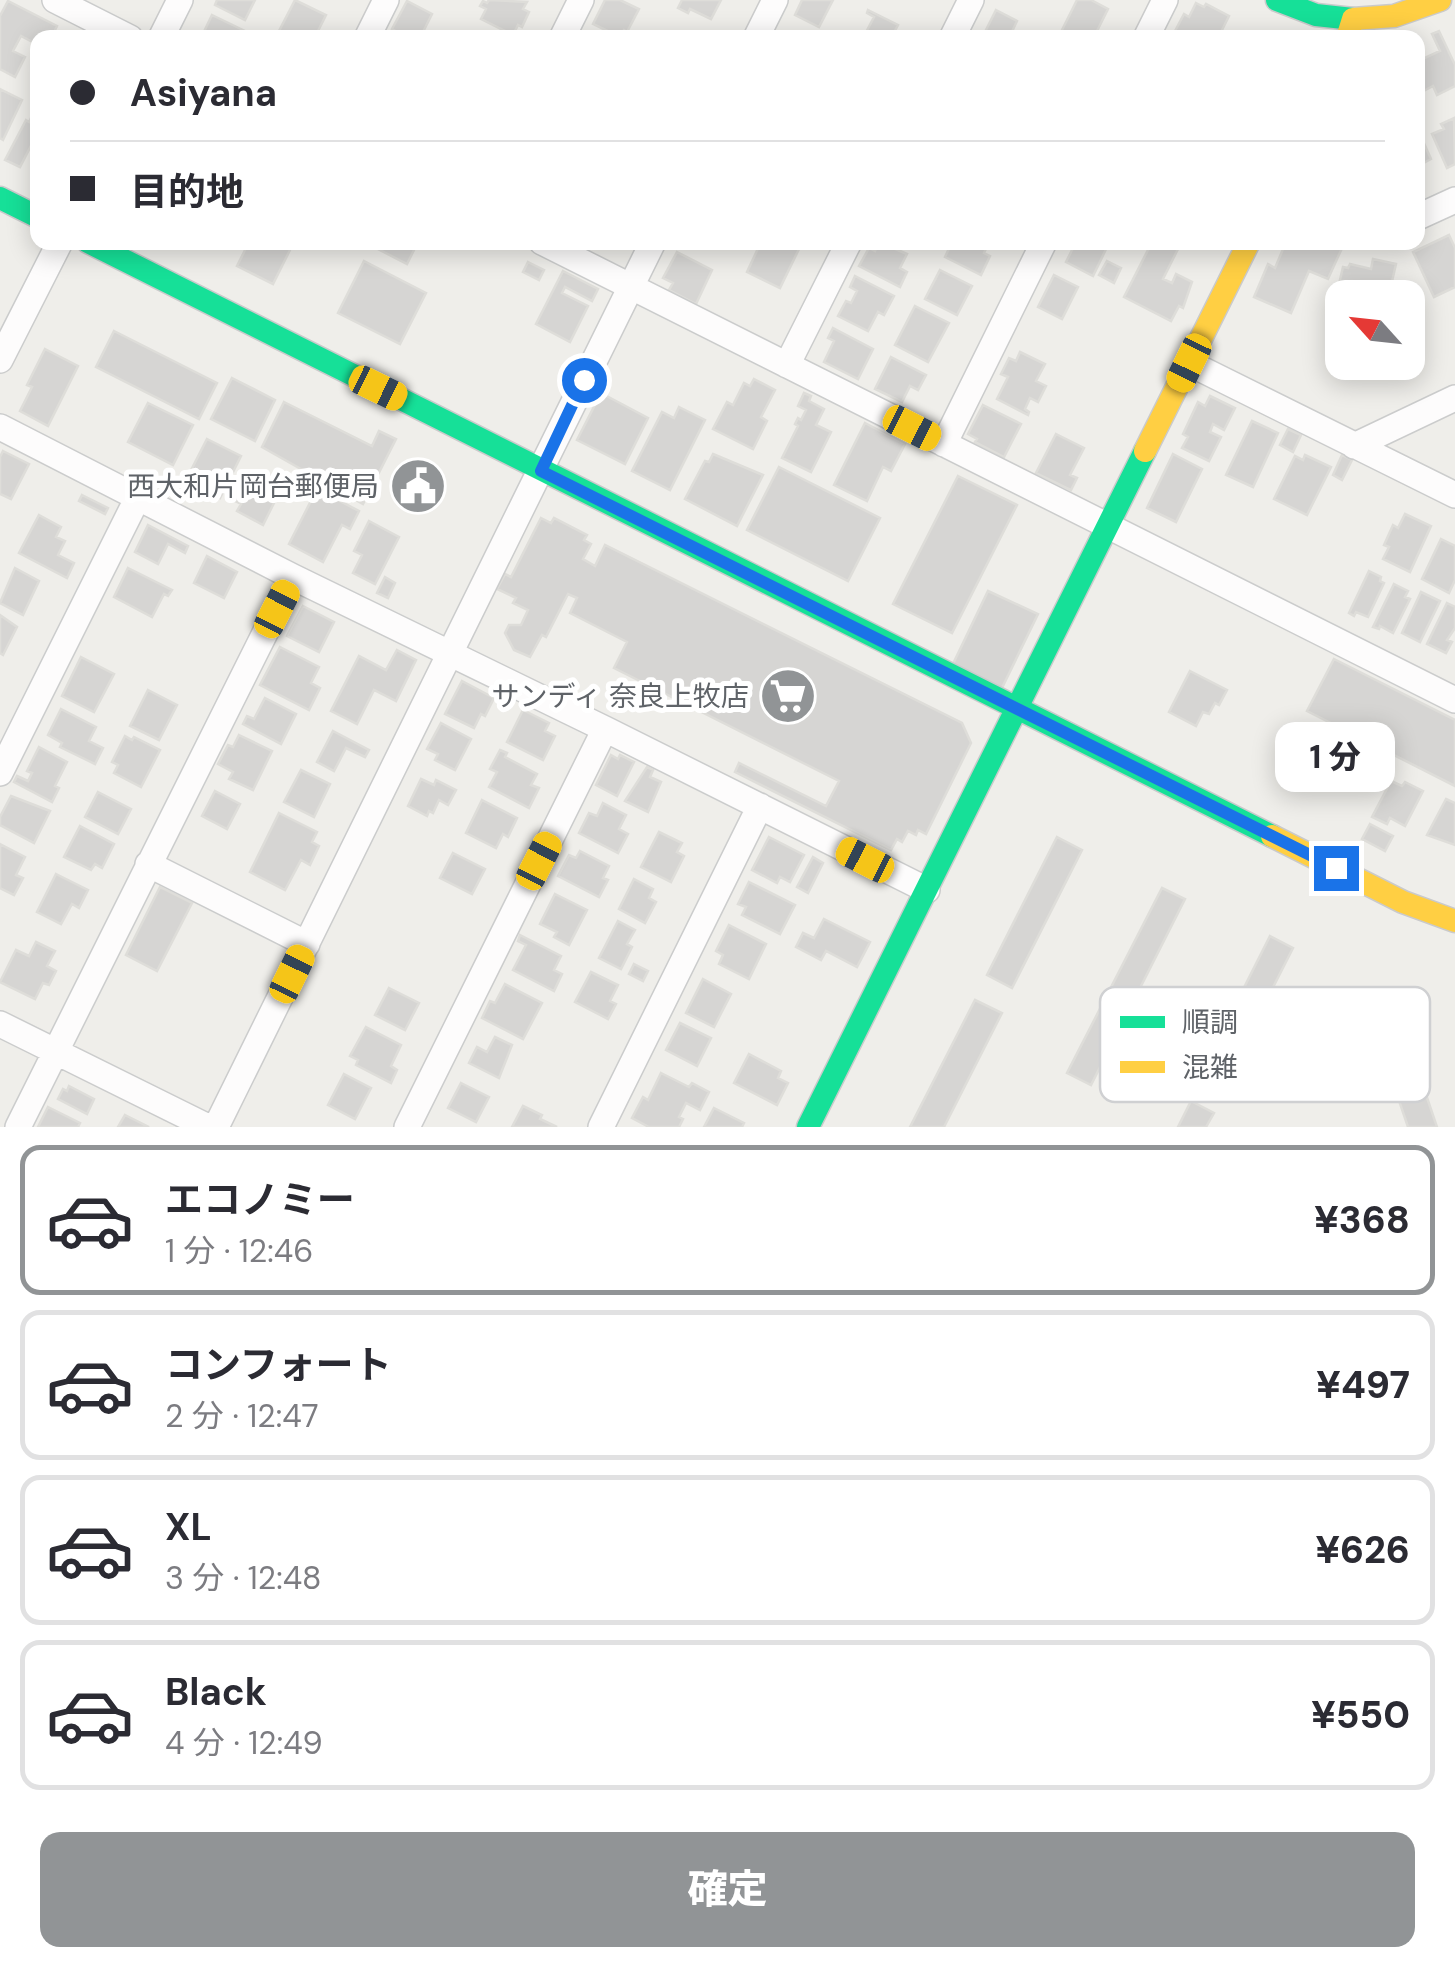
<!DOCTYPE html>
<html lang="ja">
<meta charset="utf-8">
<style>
body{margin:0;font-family:"DM Sans","Noto Sans JP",sans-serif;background:#f7f7f7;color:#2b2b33;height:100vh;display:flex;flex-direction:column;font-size:38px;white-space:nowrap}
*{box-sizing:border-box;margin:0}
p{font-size:32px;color:#7c7c81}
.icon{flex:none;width:55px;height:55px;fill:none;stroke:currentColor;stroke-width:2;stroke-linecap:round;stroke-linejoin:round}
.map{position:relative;height:1127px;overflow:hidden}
.details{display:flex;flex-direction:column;background:#fff;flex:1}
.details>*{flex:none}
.banner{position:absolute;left:30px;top:30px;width:1395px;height:220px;border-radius:20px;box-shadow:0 5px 25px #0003;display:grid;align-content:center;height:220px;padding:0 40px;background:#fff}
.needle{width:65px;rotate:297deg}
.fabs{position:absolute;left:1325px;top:280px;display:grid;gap:20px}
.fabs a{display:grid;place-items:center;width:100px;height:100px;border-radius:20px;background:#fff;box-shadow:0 5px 25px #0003;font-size:50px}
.end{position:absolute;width:45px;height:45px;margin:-22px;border:12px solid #1a73e8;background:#fff;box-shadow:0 0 0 5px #fff}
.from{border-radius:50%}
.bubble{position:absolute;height:70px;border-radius:20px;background:#fff;box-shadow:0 5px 25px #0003;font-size:32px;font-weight:800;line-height:70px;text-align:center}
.car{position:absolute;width:30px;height:60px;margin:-30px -15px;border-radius:12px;box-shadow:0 0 8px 2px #0007;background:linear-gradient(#f5c518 24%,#345 0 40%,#f5c518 0 76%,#345 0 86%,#f5c518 0)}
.banner b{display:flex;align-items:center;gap:35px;height:95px;font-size:38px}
.banner b+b{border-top:2px solid #e1e1e2}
.banner i{width:25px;height:25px;background:#2b2b33}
ul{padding:18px 0 0;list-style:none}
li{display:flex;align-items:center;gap:30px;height:150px;margin:0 20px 15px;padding:0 20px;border:5px solid #e1e1e2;border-radius:20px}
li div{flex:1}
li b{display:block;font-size:38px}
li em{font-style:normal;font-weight:800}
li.current{border-color:#919496}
li>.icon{width:90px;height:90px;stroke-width:1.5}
.cta{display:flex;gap:20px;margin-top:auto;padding:20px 40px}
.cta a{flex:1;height:115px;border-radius:20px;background:#919496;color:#fff;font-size:40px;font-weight:800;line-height:115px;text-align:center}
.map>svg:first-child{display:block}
</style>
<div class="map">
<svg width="1455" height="1127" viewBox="0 0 1455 1127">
<rect width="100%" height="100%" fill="#efeeea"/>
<path fill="#d6d5d3" stroke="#deddd9" stroke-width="2.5" d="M217 0H255L245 20 215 5Z
M295 0 326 15 316 35 321 38H288L278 33Z
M489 0 527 2 523 9 529 12 522 27 518 25 513 35 481 19 486 9 480 6 483 1 487 3Z
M605 0H620L639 9 627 32 624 30 620 37 593 24Z
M682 0H721L711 19 690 9 688 13 678 8Z
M802 0H833L819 27 795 15Z
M1077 0H1091L1108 9 1096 33 1099 34 1097 38H1071L1061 32Z
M8 1 57 26 51 38H38V45L21 36 13 51 25 57 15 77 0 69V16Z
M407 1 432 14 420 38H408L392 29Z
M1196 3 1204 7 1206 4 1229 16 1218 38H1182L1174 33 1184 14 1189 17Z
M868 10 898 25 891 38H863L874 17 867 13Z
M996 10 1017 21 1009 38H982Z
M212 15 247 32 244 38H201Z
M1439 31 1455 65V86L1437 95 1433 86 1418 94V61L1440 51 1432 34Z
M0 89 22 100 3 140 0 138Z
M34 112 38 114V132L20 167 5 160 26 120 29 122Z
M1454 118 1455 164 1447 168 1432 134 1444 129 1441 124Z
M1418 130 1431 159 1418 166Z
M1449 235 1455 248V287L1434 297 1413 252Z
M237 242H294L273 284 237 266 246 248Z
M374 242H418L407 264 372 246Z
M761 242H786L799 249 780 288 747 272Z
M879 242 907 254 900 268 907 272 900 287 859 266 869 248 875 251Z
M952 242H989L984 253 990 256 981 275 945 257Z
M1076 242 1109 243 1093 276 1066 262Z
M1152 242H1170L1179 247 1163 279 1172 283 1176 274 1192 282 1183 308 1179 306 1171 321 1124 297Z
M1286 242H1304L1315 247 1317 242H1330L1342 248 1328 279 1309 271 1291 313 1254 297 1268 264 1275 268Z
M677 252 712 270 696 304 669 290 673 283 663 278Z
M1373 259 1396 264 1391 286 1379 283 1372 298H1342V320L1331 318 1343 267 1348 268 1350 264 1371 269Z
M364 261 426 293 400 344 338 313Z
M1107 261 1121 268 1114 283 1099 275Z
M528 262 544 270 539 280 523 272Z
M940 270 972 286 957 315 925 299Z
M563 271 598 289 592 301 565 287 562 293 588 306 570 342 536 324Z
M1054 275 1078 287 1062 319 1038 307Z
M855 276 894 296 884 315 878 312 868 331 838 316 846 301 851 303 857 291 850 287Z
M915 306 949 323 928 362 895 345Z
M833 328 873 349 858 379 824 362 834 341 828 338Z
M114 331 217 383 199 419 96 367Z
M45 349 78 366 48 426 20 411 32 387 27 385Z
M1020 352 1045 364 1036 381 1046 386 1038 402 1030 398 1025 409 1029 412 1028 415 997 399 1008 377 1001 374 1009 358 1016 361Z
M891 357 926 375 918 390 910 386 902 402 875 389Z
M232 378 275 400 255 441 211 419Z
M754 379 775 390 761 417 767 421 753 449 713 429 727 402 733 405 744 383 750 386Z
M601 393 648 418 625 464 577 440Z
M804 393 811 396 809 401 824 409 816 425 831 432 811 472 782 458 798 426 795 424 798 418 801 420 806 410 798 406Z
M1210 396 1235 408 1224 430 1213 424 1210 432 1221 437 1209 461 1182 448 1188 437 1183 434 1198 402 1205 406Z
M284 402 372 446 379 431 396 439 363 504 262 447Z
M148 403 193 425 173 465 128 442Z
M983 405 1021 424 1004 457 975 442 977 439 968 434Z
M679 407 705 420 670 490 632 471 662 412 674 418Z
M1252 421 1278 433 1253 487 1226 475Z
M865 423 905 444 891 471 883 467 867 501 834 485Z
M1288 429 1301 435 1293 452 1280 445Z
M1056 434 1084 448 1070 475 1077 478 1071 490 1036 473Z
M207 439 241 456 220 498 186 480Z
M3 451 29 464 11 499 0 494V457Z
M713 454 763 475 737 526 685 499 705 461 709 462Z
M1173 454 1202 469 1176 522 1147 508Z
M1305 455 1331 467 1307 515 1274 499 1295 456 1303 460Z
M1342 455 1352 460 1342 480 1333 475Z
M779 467 880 518 848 581 747 530Z
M250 471 282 487 263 525 237 511 241 504 235 501Z
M958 476 1017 505 952 633 893 604Z
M317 489 359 511 350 529 342 525 323 562 289 544Z
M82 495 108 508 105 514 79 501Z
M1405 514 1431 526 1410 572 1383 559 1389 547 1384 545 1393 525 1398 528Z
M39 515 61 527 56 537 65 541 58 555 74 563 67 578 19 553Z
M541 518 551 523 554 518 587 535 584 540 591 544 583 559 595 566 605 545 962 723 971 743 926 834 918 830 916 835 908 831 902 842 897 839 891 850 735 772 739 763 826 806 839 781 614 668 627 642 570 613 577 598 568 594 546 637 542 635 530 657 514 650 505 633 509 625H521L528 610 513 603 516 598 497 589 505 574 511 577Z
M369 521 399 537 375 584 353 573 362 555 354 551Z
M148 525 188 546 185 553 168 544 158 564 135 552Z
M1441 539 1455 546V580L1449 593 1422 579Z
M207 556 237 572 224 598 194 583Z
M15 568 39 581 23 615 0 603Z
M128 568 172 590 168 596 164 594 152 617 114 597Z
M1369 571 1381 577 1380 581 1384 583 1368 617 1356 612 1354 616 1349 613Z
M385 577 395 583 388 598 377 593Z
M1394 584 1408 591 1405 597 1410 599 1393 633 1380 626 1379 629 1373 627Z
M988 591 1038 614 1000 692 952 666Z
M1421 592 1440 601 1420 642 1402 633Z
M1447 603 1455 607V628L1447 640 1452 642 1446 653 1427 644Z
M303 606 334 622 319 652 287 636Z
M0 615 17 627 3 655 0 653Z
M280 647 319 667 311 683 320 688 309 710 260 685Z
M397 650 416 660 396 701 374 690 357 724 331 711 359 656 386 670Z
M81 657 114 674 94 712 62 696Z
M1334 659 1455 720V786L1307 711Z
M1190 671 1227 690 1219 705 1215 703 1209 714 1203 712 1196 726 1169 712Z
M462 681 494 698 485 716 481 714 474 728 445 714Z
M148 690 177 705 159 740 130 726Z
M265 698 296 714 281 744 243 724 247 716 254 719Z
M61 709 96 727 89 741 103 748 95 764 60 747 62 743 48 735Z
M523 710 549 723 545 731 555 736 543 760 507 742Z
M441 723 471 739 455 770 435 760 438 754 427 749Z
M333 731 369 750 365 757 346 748 334 771 317 762Z
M239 735 272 751 253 790 229 779 233 772 218 764 228 745 233 747Z
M125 736 132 740 134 737 160 750 141 787 114 773 118 765 112 762Z
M39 747 67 762 55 786 59 788 52 802 14 782 17 776 28 781 32 773 27 771Z
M500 750 507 753 505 757 537 774 531 785 539 788 529 808 489 787 497 772 490 769Z
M611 755 618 759 620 755 634 762 617 796 596 785Z
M647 767 653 770 650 777 661 782 648 812 625 801Z
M301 770 330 784 314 817 284 802Z
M421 779 434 785 436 780 456 790 448 805 439 800 433 813 429 811 427 816 408 806Z
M1391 781 1402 786 1405 782 1423 791 1405 826 1390 818 1387 824 1372 817Z
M215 791 240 804 227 829 202 816Z
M98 792 131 809 118 834 85 817Z
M11 796 50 811 34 843 0 825V817Z
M1446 799 1455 803V845L1427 835Z
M482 800 517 818 508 837 503 834 496 848 466 833Z
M603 803 626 815 619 829 628 834 618 853 579 833 589 813 597 816Z
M279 813 317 832 312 842 319 846 310 865 301 860 285 890 250 872Z
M1370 824 1393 836 1385 851 1362 839Z
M80 826 114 844 102 868 95 864 91 870 64 857Z
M659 832 682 843 677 852 684 856 671 882 641 867Z
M769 837 804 855 790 882 780 877 777 883 752 870Z
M1057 837 1082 850 1012 988 987 975Z
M0 844 25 857 16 875 23 878 14 895 0 888Z
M580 851 609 866 603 878 608 880 599 897 558 876 569 855 576 858Z
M453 853 485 869 472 894 440 878Z
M813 857 823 863 808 893 797 887Z
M56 874 88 890 79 908 72 904 61 924 37 912Z
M634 879 653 889 649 898 656 902 645 923 619 909Z
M749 882 795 905 780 934 742 915 746 907 738 904Z
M160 887 192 903 157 971 126 955Z
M1162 888 1185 899 1091 1085 1067 1073Z
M555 894 587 910 569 945 554 937 557 932 540 924Z
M824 919 870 942 857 967 826 951 821 960 796 947 803 933 814 938Z
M618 921 635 930 627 944 632 947 621 969 599 958Z
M729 925 766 944 749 979 719 964 723 955 716 951Z
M520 935 561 956 554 970 562 974 554 991 513 970 526 945 518 941Z
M1270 936 1293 948 1222 1088 1199 1077Z
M36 942 55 951 47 966 56 971 49 985 43 983 35 999 0 982 16 950 29 956Z
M634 964 648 971 643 981 629 974Z
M591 972 618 985 610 1001 616 1004 608 1019 575 1002Z
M703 979 731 994 714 1027 686 1013Z
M505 984 542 1003 523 1039 482 1018 490 1001 495 1003Z
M389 988 419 1003 405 1030 375 1015Z
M975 1000 1002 1013 944 1127H910Z
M680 1023 711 1038 697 1066 666 1050Z
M366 1027 401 1045 391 1066 397 1070 391 1083 356 1065 358 1060 350 1056Z
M495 1037 512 1045 499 1078 469 1063 477 1047 487 1052Z
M749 1054 781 1071 778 1078 788 1083 777 1105 734 1083Z
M1418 1071 1437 1127H1408L1392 1080Z
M661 1073 689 1087 692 1083 709 1092 700 1110 686 1103 679 1117 683 1119 679 1127H649L632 1118 643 1097 648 1100Z
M344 1074 371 1088 355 1119 328 1105Z
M461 1083 489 1097 476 1122 448 1108Z
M69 1086 94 1099 87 1114 58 1099 63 1089 67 1091Z
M1191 1101 1214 1113 1206 1127H1178Z
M523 1106 542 1115 540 1119 557 1127H512Z
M48 1107 80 1123 78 1127H38Z
M714 1108 744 1123 742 1127H704Z
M125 1115 149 1127H118Z"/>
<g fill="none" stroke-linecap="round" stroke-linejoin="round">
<g stroke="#cbcccc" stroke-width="28">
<path id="street" d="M55 0 130 38
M161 38 180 0
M367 38 386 0
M562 38 581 0
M756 38 775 0
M952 38 971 0
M1146 38 1165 0
M1418 217 1455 200
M542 242 1455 700
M0 360 60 242
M1189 363 1455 495
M787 365 849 242
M0 427 293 577 605 729 927 890
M944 444 1044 242
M1354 446 1455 398
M0 773 138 497
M148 864 307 944
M0 1024 208 1127
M18 1127 293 577
M216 1127 653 242
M407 1127 605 729
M601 1127 760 806"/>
</g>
<g stroke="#cacacb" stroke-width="25">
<path id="fast" d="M1277 0 1316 15 1353 19
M0 198 38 217
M88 242 1272 836
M808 1127 1145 451"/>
</g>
<g stroke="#cacacb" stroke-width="25">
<path id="slow" d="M1347 38 1353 19 1394 16 1440 0
M1145 451 1249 242
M1272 836 1403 902 1455 921"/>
</g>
<use href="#street" stroke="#fdfcfc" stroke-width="25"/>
<use href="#fast" stroke="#16e098" stroke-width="22"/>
<use href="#slow" stroke="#ffcf43" stroke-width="22"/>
</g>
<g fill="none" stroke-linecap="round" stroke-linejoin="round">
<path stroke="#1a73e8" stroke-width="12" d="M584 380 541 471 1336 868"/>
</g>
<defs>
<g id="civic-disc" transform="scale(2.875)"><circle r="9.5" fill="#919496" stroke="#fff"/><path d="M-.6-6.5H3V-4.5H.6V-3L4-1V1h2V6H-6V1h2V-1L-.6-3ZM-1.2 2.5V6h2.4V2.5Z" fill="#fff"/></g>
<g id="supermarket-disc" transform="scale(2.875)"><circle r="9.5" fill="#919496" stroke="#fff"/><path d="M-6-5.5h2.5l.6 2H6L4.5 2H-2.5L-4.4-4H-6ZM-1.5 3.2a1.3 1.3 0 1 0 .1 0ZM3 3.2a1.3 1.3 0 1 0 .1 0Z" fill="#fff"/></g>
</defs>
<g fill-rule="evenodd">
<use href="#civic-disc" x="418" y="486"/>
<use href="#supermarket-disc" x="788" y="696"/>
</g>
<g text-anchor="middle" stroke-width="10" stroke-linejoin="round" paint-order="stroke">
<g font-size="28" fill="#5f6368" stroke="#fff" text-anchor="end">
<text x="379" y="496">西大和片岡台郵便局</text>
<text x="749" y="706">サンディ 奈良上牧店</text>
</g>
</g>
<rect x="1100" y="987" width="330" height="115" rx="15" fill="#fff" stroke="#cfd0d2" stroke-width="2.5"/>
<rect x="1120" y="1016" width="45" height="12" fill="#16e098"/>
<rect x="1120" y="1061" width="45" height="12" fill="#ffcf43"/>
<g font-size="28" fill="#5f6368">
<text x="1182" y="1032">順調</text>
<text x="1182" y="1077">混雑</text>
</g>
</svg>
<div class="fabs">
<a><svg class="needle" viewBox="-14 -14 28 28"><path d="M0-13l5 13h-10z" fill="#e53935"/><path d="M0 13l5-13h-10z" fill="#7c7c81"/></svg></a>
</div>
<i class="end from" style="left:584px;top:380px"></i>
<i class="end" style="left:1336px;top:868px"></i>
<div class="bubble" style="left:1275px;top:722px;width:120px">1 分</div>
<i class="car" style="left:1189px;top:363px;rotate:206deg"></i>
<i class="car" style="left:378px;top:388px;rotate:116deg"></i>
<i class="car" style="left:912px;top:428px;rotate:117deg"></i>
<i class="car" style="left:277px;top:609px;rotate:27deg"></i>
<i class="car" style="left:865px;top:860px;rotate:297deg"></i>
<i class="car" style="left:539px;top:861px;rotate:27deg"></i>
<i class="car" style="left:292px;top:974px;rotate:26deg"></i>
<div class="banner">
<b><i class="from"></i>Asiyana</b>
<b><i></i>目的地</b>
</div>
</div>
<section class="details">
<ul>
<li class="current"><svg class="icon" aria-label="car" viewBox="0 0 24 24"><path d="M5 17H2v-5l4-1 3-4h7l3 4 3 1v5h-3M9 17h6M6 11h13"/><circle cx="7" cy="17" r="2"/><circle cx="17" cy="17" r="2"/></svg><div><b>エコノミー</b><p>1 分 · 12:46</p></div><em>¥368</em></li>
<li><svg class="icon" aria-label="car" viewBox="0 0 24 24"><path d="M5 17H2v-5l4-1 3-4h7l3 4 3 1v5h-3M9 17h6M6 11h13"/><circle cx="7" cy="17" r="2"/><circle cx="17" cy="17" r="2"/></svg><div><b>コンフォート</b><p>2 分 · 12:47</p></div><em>¥497</em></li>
<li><svg class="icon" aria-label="car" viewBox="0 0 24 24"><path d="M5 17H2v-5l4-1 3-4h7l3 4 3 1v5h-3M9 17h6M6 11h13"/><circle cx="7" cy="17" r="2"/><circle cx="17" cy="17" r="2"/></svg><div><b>XL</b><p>3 分 · 12:48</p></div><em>¥626</em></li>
<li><svg class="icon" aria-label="car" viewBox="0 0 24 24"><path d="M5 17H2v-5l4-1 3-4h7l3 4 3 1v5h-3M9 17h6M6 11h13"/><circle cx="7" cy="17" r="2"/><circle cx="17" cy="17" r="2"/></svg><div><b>Black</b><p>4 分 · 12:49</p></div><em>¥550</em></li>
</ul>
<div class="cta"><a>確定</a></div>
</section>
